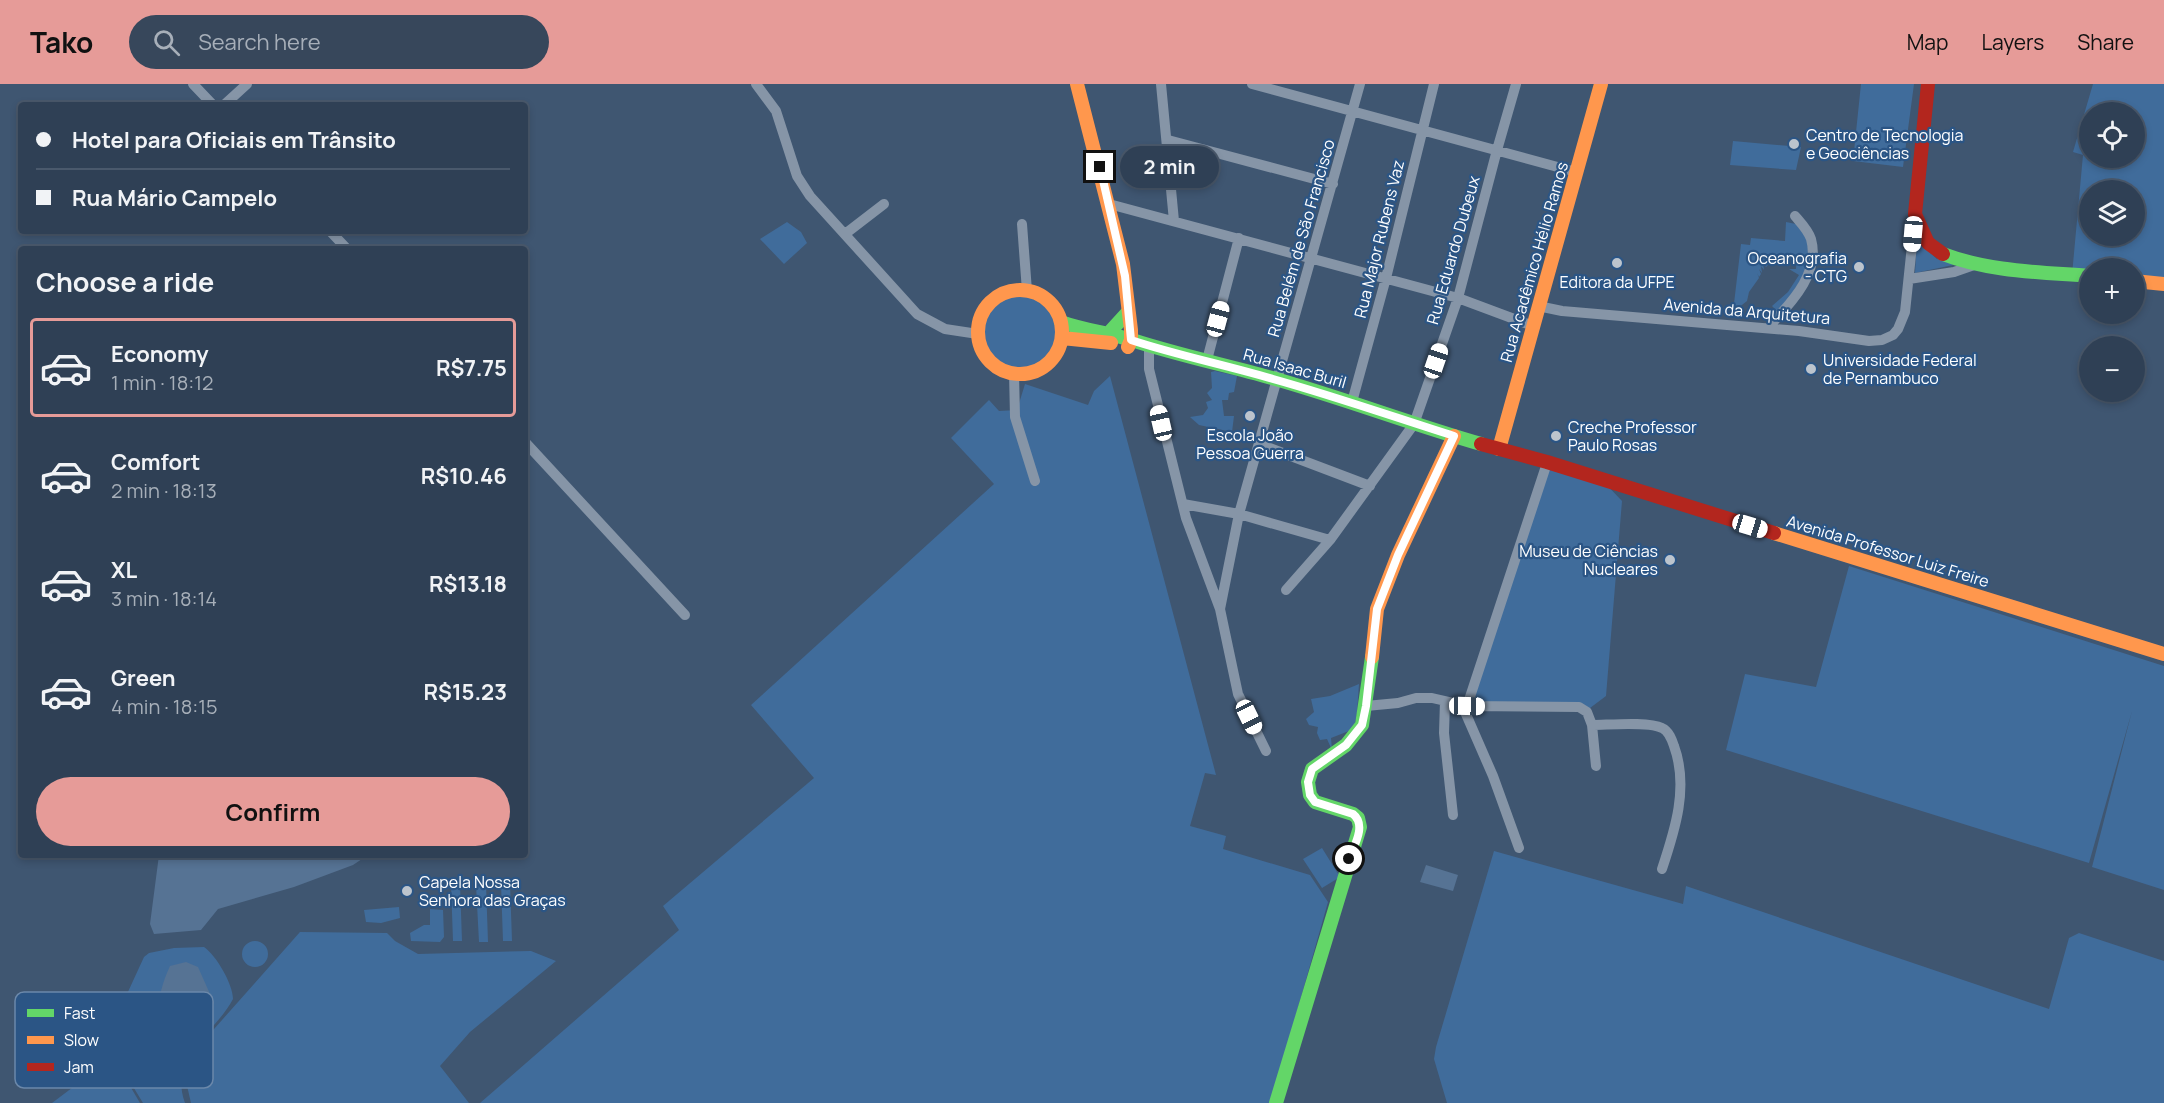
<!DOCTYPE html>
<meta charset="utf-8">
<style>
body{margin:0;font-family:Manrope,sans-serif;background:#37475b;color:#f1f3f6;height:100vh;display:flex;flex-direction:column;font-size:22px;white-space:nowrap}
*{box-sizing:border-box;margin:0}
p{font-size:20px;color:#a7afb9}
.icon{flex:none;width:33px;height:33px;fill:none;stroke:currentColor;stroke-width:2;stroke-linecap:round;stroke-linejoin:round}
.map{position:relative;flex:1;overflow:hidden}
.details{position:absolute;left:18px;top:162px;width:510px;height:612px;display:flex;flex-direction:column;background:#2f4055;border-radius:6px;box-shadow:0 3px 9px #0003,0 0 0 2px #4a596c}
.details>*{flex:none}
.guide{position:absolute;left:18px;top:18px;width:510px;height:132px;border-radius:6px;box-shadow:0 3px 9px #0003,0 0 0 2px #4a596c;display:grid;align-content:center;height:132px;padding:0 18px;background:#2f4055}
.fabs{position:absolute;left:2079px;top:18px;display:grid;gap:12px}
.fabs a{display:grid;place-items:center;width:66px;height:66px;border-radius:50%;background:#2f4055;box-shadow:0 3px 9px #0003,0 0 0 2px #4a596c;font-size:30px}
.end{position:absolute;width:27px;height:27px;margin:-14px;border:8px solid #fff;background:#111;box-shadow:0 0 0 3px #111}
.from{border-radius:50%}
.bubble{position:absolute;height:42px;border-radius:21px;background:#2f4055;box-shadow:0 3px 9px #0003,0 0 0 2px #4a596c;font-size:20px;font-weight:700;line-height:42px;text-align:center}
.car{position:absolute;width:18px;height:36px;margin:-18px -9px;border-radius:8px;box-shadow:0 0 4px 2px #0007;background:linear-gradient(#fff 24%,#345 0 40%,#fff 0 76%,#345 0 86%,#fff 0)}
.guide b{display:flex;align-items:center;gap:21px;height:57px;font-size:22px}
.guide b+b{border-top:2px solid #4a596c}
.guide i{width:15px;height:15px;background:#f1f3f6}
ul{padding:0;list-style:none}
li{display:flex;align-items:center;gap:18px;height:99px;margin:0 12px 9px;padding:0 6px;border:3px solid transparent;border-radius:6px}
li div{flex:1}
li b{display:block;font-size:22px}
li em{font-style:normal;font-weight:700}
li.selected{border-color:#e69b98}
li>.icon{width:54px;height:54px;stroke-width:1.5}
h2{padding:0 18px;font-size:27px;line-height:72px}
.button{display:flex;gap:12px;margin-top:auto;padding:12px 18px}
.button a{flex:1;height:69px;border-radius:36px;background:#e69b98;color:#111;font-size:24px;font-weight:700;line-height:69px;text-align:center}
header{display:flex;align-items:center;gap:36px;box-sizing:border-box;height:84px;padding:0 30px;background:#e69b98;color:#111}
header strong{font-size:28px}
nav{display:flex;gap:33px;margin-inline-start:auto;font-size:21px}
.search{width:420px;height:54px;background:#37475b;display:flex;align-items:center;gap:15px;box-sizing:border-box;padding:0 21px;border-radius:33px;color:#a7afb9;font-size:22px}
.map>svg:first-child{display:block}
</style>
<header>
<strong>Tako</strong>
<div class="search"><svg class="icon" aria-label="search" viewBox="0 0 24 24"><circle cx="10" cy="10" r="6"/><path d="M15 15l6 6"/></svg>Search here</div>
<nav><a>Map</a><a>Layers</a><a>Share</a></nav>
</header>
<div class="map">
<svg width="2164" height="1019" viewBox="0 0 2164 1019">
<rect width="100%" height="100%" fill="#3f5671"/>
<path fill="#406c9b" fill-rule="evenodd" d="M1861 0H1914L1903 83 1853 77Z
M2093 0H2164V200L2135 197 2134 184H2090L2089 192 2072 191 2083 71 2073 68ZM2090 28H2134V74H2090ZM2090 106H2134V152H2090Z
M1733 57 1801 63 1796 86 1730 81Z
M787 138 801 148 807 159 784 180 760 155Z
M1786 138 1796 140 1809 157 1806 188 1779 229 1772 222 1788 208 1799 191 1789 185H1796L1797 172 1783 173 1784 180 1773 171 1774 175 1772 176 1769 173 1771 177 1769 180 1766 176 1768 181 1766 183 1763 179 1764 186 1761 182 1762 189 1759 185 1761 190 1759 193 1757 189 1759 194 1749 208 1747 217 1733 228 1741 160 1750 161 1751 154 1785 157Z
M1917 157 1937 175 1952 178 1953 181 1915 189Z
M984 248a36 36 0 1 1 72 0a36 36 0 1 1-72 0Z
M1215 287 1237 292 1234 308 1229 309 1228 316H1222L1224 332H1234L1232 348 1199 341 1190 333 1203 331 1208 324 1206 318 1212 316 1207 309 1212 304 1211 288Z
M1110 292 1216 691 1205 689 1190 742 1226 752 1223 765 1310 791 1328 818 1271 1019H480L679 846 663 822 814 694 751 621 994 400 951 354 989 316 999 327 1017 326 1025 300 1088 321 1094 307Z
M1547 378 1602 396 1622 417 1606 612 1586 627 1481 625 1472 613Z
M1849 482 2164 582V806L2092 783 2132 627 2089 779 1726 666 1745 590 1816 603Z
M1359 600 1357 629 1354 645 1331 654 1332 666 1327 655 1320 656 1317 649 1318 643 1309 641 1306 635 1314 628 1311 615 1330 612Z
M1322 764 1340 793 1322 804 1303 775Z
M1494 767 1683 820 1686 802 2049 925 2069 854 2079 849 2164 877V1019H1447L1434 975 1436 963Z
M510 799 512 857H503L501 800Z
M451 800H460L462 857H453Z
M486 800 488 858H479L476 801Z
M399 823 400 834 381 839 366 838 364 826Z
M430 825 443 826 444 853 440 858 411 857 410 849 424 841H430Z
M300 848 387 849 395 857 418 870 531 867 556 877 470 948 440 982 469 1019H191L185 993 191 971Z
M242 870a13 13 0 1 1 26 0a13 13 0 1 1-26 0Z
M204 863C216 871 233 900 233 915 214 951 168 972 185 1019H143L103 953 104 937 127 910 144 873 149 869 174 864Z
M113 973 140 1019H52Z"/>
<path fill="#567394" d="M159 771H368L353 781 294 803 218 825 201 846 154 850 150 840Z
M1426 781 1458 791 1453 807 1420 798Z
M186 878 198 883 214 919 180 968 167 966C150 944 159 905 170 882Z"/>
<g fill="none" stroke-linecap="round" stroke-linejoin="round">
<path stroke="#8695a7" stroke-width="10" d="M193 0 213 21
M756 0 776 27 797 92 810 112 917 230 945 245 978 250
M1161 0 1174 137
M1252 0 1576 88
M224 21 247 0
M1168 56 1333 100
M1109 120 1458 214 1533 242
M1022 140 1027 207
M330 147 347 165
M845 150 884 120
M1909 195 1954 188 1974 181
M1538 222 1562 227 1799 247 1869 257 1882 256 1893 251 1898 245 1905 228 1915 133
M1774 237C1794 216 1820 187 1811 155 1808 146 1801 139 1795 132
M1149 263V285L1186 434 1220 525 1238 610 1266 667
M1207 276 1239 154
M1014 289 1015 333 1035 397
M1352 318 1386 194 1434 0
M525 358 685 531
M1259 360 1370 402
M1183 420 1239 430 1330 456
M1286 506 1330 456 1414 340 1458 214 1497 66 1516 0
M1220 525 1239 430 1360 0
M1445 617 1444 649 1453 731
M1462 621 1493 692 1519 764
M1366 622 1398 619 1416 614H1432L1467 622 1579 623 1587 628 1592 641C1608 641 1648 637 1662 644 1669 647 1672 656 1674 662 1689 703 1675 746 1662 785
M1467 622 1547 379
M1592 641 1596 682"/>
<path stroke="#63d668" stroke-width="14" d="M1943 170C1990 188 2041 188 2090 192
M1061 238C1084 246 1108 249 1132 256 1178 271 1226 281 1272 294 1343 314 1411 340 1481 360
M1107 251 1128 228
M1276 1019 1360 743 1358 734 1353 730 1315 718 1310 711 1308 698 1312 685 1346 661 1362 641 1372 573"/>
<path stroke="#ff974d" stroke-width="14" d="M1077 0 1123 180 1131 246V256L1128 263
M2134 197 2164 200
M978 248a42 42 0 1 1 84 0a42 42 0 1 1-84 0Z
M1062 254 1111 259
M1499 365 1601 0
M1774 449 2164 570
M1372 573 1377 525 1398 471 1454 352"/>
<path stroke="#b3261e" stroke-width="14" d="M1928 0 1915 130 1928 159 1943 170
M1481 360 1547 378 1774 449"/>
</g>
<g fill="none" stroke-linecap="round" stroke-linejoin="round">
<path stroke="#fff" stroke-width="8" d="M1100 83 1125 192 1131 256C1176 271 1226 281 1273 295 1334 312 1394 333 1454 352L1398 471 1377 525 1366 622 1362 641 1346 661 1312 685 1308 698 1310 711 1315 718 1353 730C1367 741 1354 762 1349 775"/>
</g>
<g fill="#bcc4cd" stroke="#2b5585" stroke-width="2">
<circle cx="1794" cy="60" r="6"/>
<circle cx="1617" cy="179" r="6"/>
<circle cx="1859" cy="183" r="6"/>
<circle cx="1811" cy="285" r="6"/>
<circle cx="1250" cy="332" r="6"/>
<circle cx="1556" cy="352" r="6"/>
<circle cx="1670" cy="476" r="6"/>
<circle cx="407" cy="807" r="6"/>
</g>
<g text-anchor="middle" stroke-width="4.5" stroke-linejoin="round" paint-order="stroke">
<g font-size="16" fill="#fff" stroke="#2b5585" text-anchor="start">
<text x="1806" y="57">Centro de Tecnologia<tspan x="1806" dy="18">e Geociências</tspan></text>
<text x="1847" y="180" text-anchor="end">Oceanografia<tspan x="1847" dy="18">- CTG</tspan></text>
<text x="1617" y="204" text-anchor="middle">Editora da UFPE</text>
<text x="1823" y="282">Universidade Federal<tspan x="1823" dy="18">de Pernambuco</tspan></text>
<text x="1568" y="349">Creche Professor<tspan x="1568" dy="18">Paulo Rosas</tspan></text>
<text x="1250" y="357" text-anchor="middle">Escola João<tspan x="1250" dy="18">Pessoa Guerra</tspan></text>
<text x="1658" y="473" text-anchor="end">Museu de Ciências<tspan x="1658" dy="18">Nucleares</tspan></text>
<text x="419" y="804">Capela Nossa<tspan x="419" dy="18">Senhora das Graças</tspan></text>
</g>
<g font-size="16" fill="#fff" stroke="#2b5585">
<text transform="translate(1301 154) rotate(-74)" y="6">Rua Belém de São Francisco</text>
<text transform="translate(1379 155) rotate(-76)" y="6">Rua Major Rubens Vaz</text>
<text transform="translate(1453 166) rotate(-74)" y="6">Rua Eduardo Dubeux</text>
<text transform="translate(1534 178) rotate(-74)" y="6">Rua Acadêmico Hélio Ramos</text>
<text transform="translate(1747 227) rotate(5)" y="6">Avenida da Arquitetura</text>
<text transform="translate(1295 284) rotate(16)" y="6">Rua Isaac Buril</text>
<text transform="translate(1888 467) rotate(17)" y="6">Avenida Professor Luiz Freire</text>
</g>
</g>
<rect x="15" y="908" width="198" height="96" rx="9" fill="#2b5585" stroke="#6b88aa" stroke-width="1.5"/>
<rect x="27" y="925" width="27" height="8" fill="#63d668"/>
<rect x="27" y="952" width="27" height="8" fill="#ff974d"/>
<rect x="27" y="979" width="27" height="8" fill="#b3261e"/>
<g font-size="16" fill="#fff">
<text x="64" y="935">Fast</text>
<text x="64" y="962">Slow</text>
<text x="64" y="989">Jam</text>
</g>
</svg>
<div class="fabs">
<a><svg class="icon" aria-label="locate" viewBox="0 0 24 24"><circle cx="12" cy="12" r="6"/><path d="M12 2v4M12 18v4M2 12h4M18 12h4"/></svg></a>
<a><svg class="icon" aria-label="layers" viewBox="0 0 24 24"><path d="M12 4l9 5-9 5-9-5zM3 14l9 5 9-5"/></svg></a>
<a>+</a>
<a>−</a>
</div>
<i class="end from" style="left:1349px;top:775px"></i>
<i class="end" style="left:1100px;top:83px"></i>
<div class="bubble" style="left:1120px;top:62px;width:99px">2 min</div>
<i class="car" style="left:1913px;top:150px;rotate:185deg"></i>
<i class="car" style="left:1218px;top:235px;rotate:15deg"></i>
<i class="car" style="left:1436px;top:277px;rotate:19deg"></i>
<i class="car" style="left:1161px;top:339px;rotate:347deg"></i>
<i class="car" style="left:1750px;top:442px;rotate:107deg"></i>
<i class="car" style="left:1467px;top:622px;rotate:91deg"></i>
<i class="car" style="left:1249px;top:633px;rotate:154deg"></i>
<div class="guide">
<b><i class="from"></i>Hotel para Oficiais em Trânsito</b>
<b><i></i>Rua Mário Campelo</b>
</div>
<section class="details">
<h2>Choose a ride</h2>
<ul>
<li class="selected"><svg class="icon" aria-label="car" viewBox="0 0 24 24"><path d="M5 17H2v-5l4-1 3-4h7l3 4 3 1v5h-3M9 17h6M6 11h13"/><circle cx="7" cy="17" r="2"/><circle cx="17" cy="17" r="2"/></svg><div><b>Economy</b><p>1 min · 18:12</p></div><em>R$7.75</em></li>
<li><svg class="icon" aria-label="car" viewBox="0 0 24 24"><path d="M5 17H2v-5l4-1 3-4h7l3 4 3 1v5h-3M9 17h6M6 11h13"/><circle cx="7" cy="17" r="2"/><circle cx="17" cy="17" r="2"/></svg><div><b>Comfort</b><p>2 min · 18:13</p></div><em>R$10.46</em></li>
<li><svg class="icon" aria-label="car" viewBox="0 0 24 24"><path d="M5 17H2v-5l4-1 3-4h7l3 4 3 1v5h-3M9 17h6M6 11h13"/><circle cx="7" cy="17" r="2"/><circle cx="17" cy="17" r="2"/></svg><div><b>XL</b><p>3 min · 18:14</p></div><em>R$13.18</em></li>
<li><svg class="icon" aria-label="car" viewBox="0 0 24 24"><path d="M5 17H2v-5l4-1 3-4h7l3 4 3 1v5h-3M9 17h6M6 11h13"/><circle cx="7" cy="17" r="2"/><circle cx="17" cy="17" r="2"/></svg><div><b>Green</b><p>4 min · 18:15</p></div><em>R$15.23</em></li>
</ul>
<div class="button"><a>Confirm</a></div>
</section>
</div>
